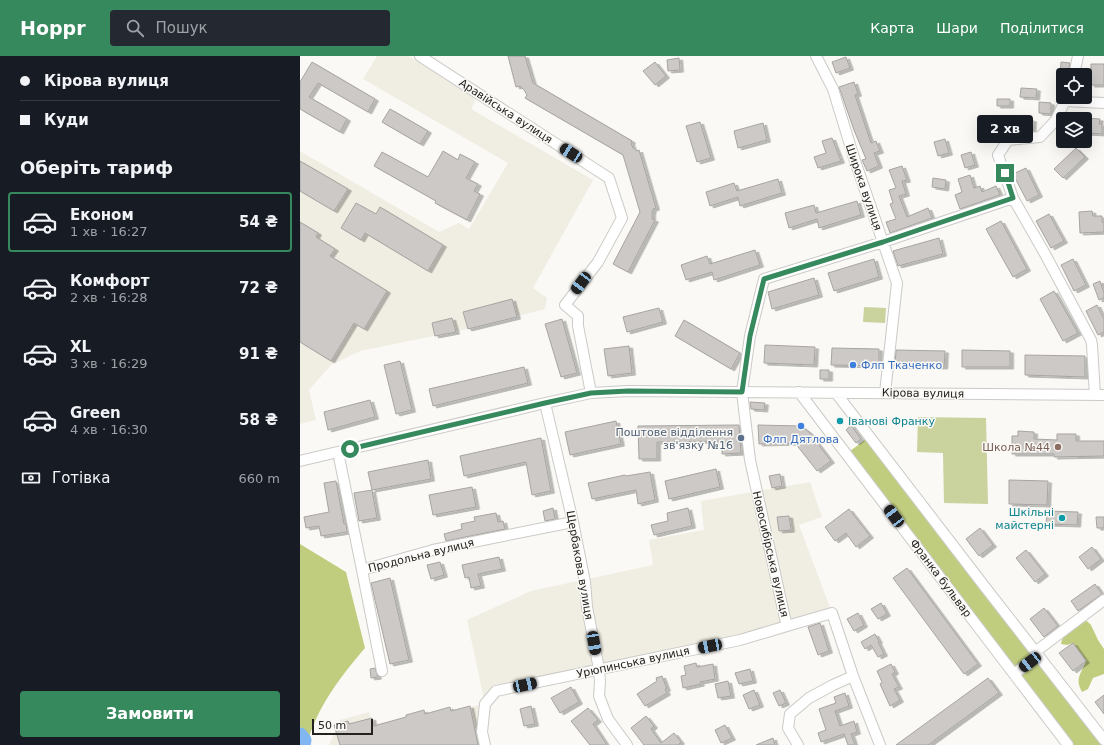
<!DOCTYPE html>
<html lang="uk">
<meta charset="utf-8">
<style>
body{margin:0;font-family:"DejaVu Sans",sans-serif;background:#242831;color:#f1f3f6;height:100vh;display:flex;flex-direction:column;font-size:15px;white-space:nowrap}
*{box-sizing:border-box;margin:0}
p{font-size:13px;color:#9ea1a6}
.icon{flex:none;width:22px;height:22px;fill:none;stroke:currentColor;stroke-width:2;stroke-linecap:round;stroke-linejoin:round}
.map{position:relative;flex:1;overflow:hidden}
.side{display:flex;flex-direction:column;background:#171b24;width:300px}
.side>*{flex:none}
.hud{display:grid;align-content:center;height:88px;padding:0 20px;background:#171b24}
.controls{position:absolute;left:756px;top:12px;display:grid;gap:8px}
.controls a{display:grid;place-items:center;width:36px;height:36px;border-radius:4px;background:#171b24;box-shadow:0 4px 16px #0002;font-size:20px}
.scale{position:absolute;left:12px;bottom:10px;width:61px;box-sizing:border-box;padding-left:4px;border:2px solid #232221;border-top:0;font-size:11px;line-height:14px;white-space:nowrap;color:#232221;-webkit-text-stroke:3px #faf9f5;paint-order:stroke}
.end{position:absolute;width:18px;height:18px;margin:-9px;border:5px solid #36895c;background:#fff;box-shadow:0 0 0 2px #fff}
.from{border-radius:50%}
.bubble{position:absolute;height:28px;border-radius:4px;background:#171b24;box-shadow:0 4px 16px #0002;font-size:13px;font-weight:700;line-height:28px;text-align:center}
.car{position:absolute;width:12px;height:24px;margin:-12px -6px;border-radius:5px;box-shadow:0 0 3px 1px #0007;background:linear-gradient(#222 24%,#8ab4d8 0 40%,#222 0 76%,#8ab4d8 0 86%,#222 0)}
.hud b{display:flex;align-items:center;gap:14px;height:38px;font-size:15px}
.hud b+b{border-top:1px solid #363941}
.hud i{width:10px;height:10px;background:#f1f3f6}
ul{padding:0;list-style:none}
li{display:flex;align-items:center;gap:12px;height:60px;margin:0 8px 6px;padding:0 12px;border:2px solid transparent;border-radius:4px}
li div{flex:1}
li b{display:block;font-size:15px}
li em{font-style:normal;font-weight:700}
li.current{border-color:#36895c}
li>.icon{width:36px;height:36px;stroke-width:1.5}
h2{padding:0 20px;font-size:18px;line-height:48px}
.pay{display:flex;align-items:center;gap:10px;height:44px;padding:0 20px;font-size:15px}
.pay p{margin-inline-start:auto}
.cta{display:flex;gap:8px;margin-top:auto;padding:8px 20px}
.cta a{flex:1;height:46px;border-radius:4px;background:#36895c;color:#fff;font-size:16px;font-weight:700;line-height:46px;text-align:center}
header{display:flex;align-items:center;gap:24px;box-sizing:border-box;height:56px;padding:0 20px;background:#36895c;color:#fff}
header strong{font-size:19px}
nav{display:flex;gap:22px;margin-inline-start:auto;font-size:14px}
.search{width:280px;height:36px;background:#242831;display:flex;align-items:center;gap:10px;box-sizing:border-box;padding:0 14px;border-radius:4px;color:#9ea1a6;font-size:15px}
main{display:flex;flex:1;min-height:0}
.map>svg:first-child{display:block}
</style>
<header>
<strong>Hoppr</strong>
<div class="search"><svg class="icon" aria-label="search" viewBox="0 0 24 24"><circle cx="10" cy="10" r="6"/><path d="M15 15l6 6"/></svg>Пошук</div>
<nav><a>Карта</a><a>Шари</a><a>Поділитися</a></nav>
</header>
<main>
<section class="side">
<div class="hud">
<b><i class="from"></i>Кірова вулиця</b>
<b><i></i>Куди</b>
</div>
<h2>Оберіть тариф</h2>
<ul>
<li class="current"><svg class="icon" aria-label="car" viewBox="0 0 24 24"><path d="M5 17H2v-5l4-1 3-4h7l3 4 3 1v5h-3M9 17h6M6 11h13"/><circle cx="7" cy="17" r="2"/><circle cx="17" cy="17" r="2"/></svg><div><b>Економ</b><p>1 хв · 16:27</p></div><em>54 ₴</em></li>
<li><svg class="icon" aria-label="car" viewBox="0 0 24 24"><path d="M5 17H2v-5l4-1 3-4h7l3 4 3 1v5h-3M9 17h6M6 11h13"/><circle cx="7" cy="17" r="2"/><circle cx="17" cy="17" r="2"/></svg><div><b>Комфорт</b><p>2 хв · 16:28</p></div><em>72 ₴</em></li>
<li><svg class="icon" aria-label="car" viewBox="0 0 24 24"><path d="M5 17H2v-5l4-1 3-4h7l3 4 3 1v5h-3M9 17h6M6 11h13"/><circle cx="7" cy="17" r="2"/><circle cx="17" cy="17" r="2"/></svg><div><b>XL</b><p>3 хв · 16:29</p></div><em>91 ₴</em></li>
<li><svg class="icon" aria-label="car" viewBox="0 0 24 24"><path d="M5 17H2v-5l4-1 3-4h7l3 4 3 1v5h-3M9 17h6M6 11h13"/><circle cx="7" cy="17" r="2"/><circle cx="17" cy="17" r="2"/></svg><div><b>Green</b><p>4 хв · 16:30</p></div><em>58 ₴</em></li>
</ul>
<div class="pay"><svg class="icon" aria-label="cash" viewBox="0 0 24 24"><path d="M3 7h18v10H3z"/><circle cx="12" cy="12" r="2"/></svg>Готівка<p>660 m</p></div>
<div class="cta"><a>Замовити</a></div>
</section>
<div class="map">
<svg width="804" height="689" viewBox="0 0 804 689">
<defs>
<filter id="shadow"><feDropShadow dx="3.5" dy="2" stdDeviation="0" flood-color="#0004"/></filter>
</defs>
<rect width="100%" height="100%" fill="#faf9f5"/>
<path fill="#f0ede2" d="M77 0H109L177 41 171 53 293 124 233 232 247 242 245 253 168 273 60 295 31 309 9 334 16 364 0 368V95L139 176 159 167 169 173 208 107 63 23Z
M510 426 522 461 499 469 532 557 440 584 196 635 185 648V689H29L40 664 69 656 73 668 185 648 167 564 231 535 353 509 349 484 404 474 401 445Z"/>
<path fill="#cad39e" d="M564 251 586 252 585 267 563 266Z
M618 361 686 362 688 448 644 447 643 397 617 396Z"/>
<path fill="#c1cd7e" d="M569 381 804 684V689H768L546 398Z
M0 488 46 516 65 592C41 620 16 652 7 689H0Z
M787 565 791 569 798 584 804 593V618L793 622 788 633 782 636C774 622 782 617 786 605L773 587 767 589 761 588C763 576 776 568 787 565Z"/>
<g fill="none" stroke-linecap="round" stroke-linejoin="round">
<path stroke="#82b6f1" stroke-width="15" d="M0 679 4 684 3 689"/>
</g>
<path fill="#ccc9c6" stroke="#a7a4a2" filter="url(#shadow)" d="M208 0H225L233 27 332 85 331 87 333 92 337 95 339 94 356 152 353 153 352 157V163L355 164 328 216 313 208 340 156 323 99 225 42 227 39 224 34 220 30 216 31Z
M546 1 550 12 536 17 532 6Z
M379 2 380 14 368 15 367 4Z
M12 6 75 43 68 56 18 27 9 41 47 63 40 76 0 53V26Z
M355 6 366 20 355 29 343 15Z
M761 6 770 7 768 19H760Z
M791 8H804V29H791Z
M554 26 558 38 555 39 571 87 576 85 580 95 574 97 579 110 567 115 562 104 566 103 554 74 539 31Z
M721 32 737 33 736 42 720 41Z
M697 43H710V50H697Z
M739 46 751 47V58L739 57Z
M90 53 128 75 120 88 82 66Z
M785 62 800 63 799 68H802V78L785 77Z
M725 63 733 64 732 75 724 74Z
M400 66 411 102 397 106 386 70Z
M463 67 467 84 438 92 434 75Z
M532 82 541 105 518 112 514 101 526 97 522 85Z
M645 83 649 97 638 100 634 86Z
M776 92 785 101 763 122 754 113Z
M143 95 158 104 160 98 175 106 166 122 178 128 174 135 180 138 167 164 135 147 136 145 74 110 82 96 128 121Z
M671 96 675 109 665 112 661 99Z
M0 105 48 133 34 155 0 135Z
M602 110 607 124 602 125 606 138 599 140 607 161 628 152 632 162 590 177 586 166 596 163 590 148 593 147 589 134 596 132 589 114Z
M726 112 739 139 727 145 713 118Z
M670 119 674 132 680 130 682 136 696 130 700 139 660 153 655 139 662 136 658 123Z
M633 122 646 124 645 133 632 131Z
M478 123 482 137 440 150 438 141 410 150 406 136 434 127 437 135Z
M557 145 561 159 519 172 517 163 489 172 485 157 514 149 516 157Z
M56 147 76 158 80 151 143 189 128 215 65 177 61 184 41 172Z
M792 155 793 160H802V166H804V176L780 177 779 156Z
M749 158 764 185 751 192 736 165Z
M701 165 727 213 713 221 686 173Z
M0 166 18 177 16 181 35 193 30 200 87 235 64 273 54 267 31 305 0 286Z
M639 182 643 198 598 210 593 195Z
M455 194 460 209 414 224 412 216 386 224 381 209 407 200 410 208Z
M574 203 579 221 534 235 528 217Z
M773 203 786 229 774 235 761 209Z
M514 222 519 239 472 253 468 236Z
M800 225 804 237V242L799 244 793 228Z
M754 235 778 277 763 285 740 243Z
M212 243 217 261 168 273 163 256Z
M797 249 804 263V276L798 279 786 255Z
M359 252 363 266 327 276 323 261Z
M152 262 156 276 135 280 132 267Z
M262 263 277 317 261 321 245 268Z
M384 264 440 297 431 313 375 280Z
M465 289 515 291 514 309 464 307Z
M329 290 332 317 308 320 304 293Z
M532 292 579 293V310L531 309Z
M596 294 645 295 644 311 595 310Z
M662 294 710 295V311H662Z
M725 299 785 300V321L725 319Z
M100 305 112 354 96 358 84 309Z
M224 311 228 327 133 350 129 333Z
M520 314H529V323H520Z
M70 344 75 361 28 374 24 356Z
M450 346 465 347 464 354 451 353Z
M316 365 321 388 270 399 265 376Z
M439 369 441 397 422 398V385L357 386V403H339L338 370Z
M458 369 501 370 509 376 531 405 517 415 495 387 459 388Z
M551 369 561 383 556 387 546 374Z
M718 375 734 376V383L757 384V378H776V385H804V400L754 401V398H712V380H718Z
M241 382 251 435 232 439 226 406 164 420 160 400Z
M128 404 131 423 72 434 68 416Z
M416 413 420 431 369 443 365 425Z
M350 416 355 444 338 448 336 434 292 443 288 427 325 419 326 420Z
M480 418 482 430 472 432 469 420Z
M709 424 748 425 747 449 709 448Z
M36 425 44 468 46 467 47 476 21 480 19 470 6 472 4 461 29 456 24 427Z
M172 431 176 451 133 459 129 439Z
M72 434 77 462 59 465 54 437Z
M253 452 255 463 245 465 243 455Z
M388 452 392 470 354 479 351 469 368 465 367 457Z
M549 453 570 480 556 491 546 477 535 485 525 471Z
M747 455 778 456 777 469 746 468Z
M196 457 198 466 203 465 205 473 146 485 144 478 162 473 161 468 175 465 174 461Z
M489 460 491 474 479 475 477 461Z
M796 461H804V472H797Z
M680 472 693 489 679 500 666 483Z
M792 491 801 503 788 513 779 501Z
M726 494 745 518 735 526 716 502Z
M199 501 202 513 178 518 181 530 171 532 169 521 165 522 162 509Z
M140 506 144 519 131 523 127 509Z
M607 512 678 608 664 618 593 522Z
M90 522 109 604 90 608 71 527Z
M795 528 802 538 778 555 771 545Z
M581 547 587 558 578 563 571 553Z
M744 552 758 570 744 581 730 563Z
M558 557 564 569 554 575 547 563Z
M520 567 529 595 518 599 508 571Z
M575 578 579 585 578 586 584 598 578 601 571 589 565 593 561 586Z
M773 587 786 605 773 615 759 597Z
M396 607 397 611 413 608 415 623 400 626 401 628 383 632 381 620 386 619 384 610Z
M591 608 595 616 592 618 599 631 594 633 600 644 590 650 580 628 582 626 577 615Z
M75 612 78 621 71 622 70 613Z
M450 613 453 625 439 628 435 617Z
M362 620 367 633H365L367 637 345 650 337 638 357 625 356 622Z
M688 622 699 637 628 689H596Z
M428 625 431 640 418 642 415 628Z
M271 631 279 646 260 657 251 642Z
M454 634 460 649 449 653 443 639Z
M480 634 486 647 479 650 473 637Z
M545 637 549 650 535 655 540 670 554 665 557 676 551 678 555 689H548L544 678 521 686 518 677 526 674 519 653 536 647 534 641Z
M804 639V658L795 646Z
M170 650 178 689H40L34 669 48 665 49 668 72 662 74 670 106 661V659L124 654 125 658 150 651 151 655Z
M231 650 235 668 224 670 220 653Z
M288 652 298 664 293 668 307 689H290L271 665Z
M346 660 354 670 351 673 361 687 374 677 381 686 378 689H344L331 672Z
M425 669 432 682 421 687 415 674Z
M473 682 475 689H456Z"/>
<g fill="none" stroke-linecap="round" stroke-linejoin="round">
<g stroke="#cbcac7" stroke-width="12">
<path id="minor" d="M120 0 309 122 322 162 298 206 265 249 278 260V270L291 337
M516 0 533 33 554 102 597 227 585 337
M774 19 778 0
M499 336 768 689
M536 337 685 531 804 684
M795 339 792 289 791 284 745 198 713 142 698 99 708 84 740 81 756 64 765 45 804 47
M245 347 273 466 285 526 287 551 299 613 300 626 299 640 308 663 327 689
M38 396 62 514 133 494 273 466
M0 405 245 347 291 337 328 335 804 339
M62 514 82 615
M735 596 804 544
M714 618 738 600
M185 689 182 676 185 648 196 635 440 584 487 570
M498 689 488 672 490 658 509 642 533 629 553 620
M580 689 553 620 532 557 487 570 484 558 450 404 442 336 450 280 464 223 583 186 713 142"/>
</g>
<use href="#minor" stroke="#fff" stroke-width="10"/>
</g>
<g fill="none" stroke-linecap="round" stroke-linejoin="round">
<path stroke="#36895c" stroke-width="5" d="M50 393 245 347 291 337 328 335 442 336 450 280 464 223 583 186 713 142 705 117"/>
</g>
<g fill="#3f7fe0" stroke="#faf9f5" stroke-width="1.5">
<circle cx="553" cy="309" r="4"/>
<circle cx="501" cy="370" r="4"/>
</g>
<g fill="#0f9aa8" stroke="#faf9f5" stroke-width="1.5">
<circle cx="540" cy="365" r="4"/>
<circle cx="762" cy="462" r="4"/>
</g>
<circle fill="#5c6f8a" stroke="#faf9f5" stroke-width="1.5" cx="441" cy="382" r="4"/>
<circle fill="#8d6e63" stroke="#faf9f5" stroke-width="1.5" cx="758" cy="391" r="4"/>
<g text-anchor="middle" stroke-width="3" stroke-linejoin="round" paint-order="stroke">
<g font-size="11" fill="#232221" stroke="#faf9f5">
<text transform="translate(206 55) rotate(33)" y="4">Аравійська вулиця</text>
<text transform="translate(564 131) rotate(71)" y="4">Широка вулиця</text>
<text transform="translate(623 337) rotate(1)" y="4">Кірова вулиця</text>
<text transform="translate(471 498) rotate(77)" y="4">Новосибірська вулиця</text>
<text transform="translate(121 499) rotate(-14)" y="4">Продольна вулиця</text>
<text transform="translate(280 509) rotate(80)" y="4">Щербакова вулиця</text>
<text transform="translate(641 522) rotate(53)" y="4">Франка бульвар</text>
<text transform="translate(333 606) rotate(-12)" y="4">Урюпинська вулиця</text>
</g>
<g font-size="11" fill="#366cbe" stroke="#faf9f5" text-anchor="start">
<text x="561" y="313">Флп Ткаченко</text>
<text x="501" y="387" text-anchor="middle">Флп Дятлова</text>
</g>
<g font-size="11" fill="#0d838f" stroke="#faf9f5" text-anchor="start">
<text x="548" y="369">Іванові Франку</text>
<text x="754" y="460" text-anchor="end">Шкільні<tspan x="754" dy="13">майстерні</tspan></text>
</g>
<g font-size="11" fill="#4e5e75" stroke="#faf9f5" text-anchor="end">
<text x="433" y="380">Поштове відділення<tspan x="433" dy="13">зв'язку №16</tspan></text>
</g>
<g font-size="11" fill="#785e54" stroke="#faf9f5" text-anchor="end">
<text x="750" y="395">Школа №44</text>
</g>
</g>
</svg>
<div class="controls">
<a><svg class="icon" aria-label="locate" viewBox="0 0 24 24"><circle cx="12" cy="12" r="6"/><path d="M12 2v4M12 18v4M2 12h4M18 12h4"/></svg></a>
<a><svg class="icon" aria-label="layers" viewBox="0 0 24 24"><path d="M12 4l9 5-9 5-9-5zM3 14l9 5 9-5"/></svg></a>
</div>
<div class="scale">50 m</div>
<i class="end from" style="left:50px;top:393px"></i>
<i class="end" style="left:705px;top:117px"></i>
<div class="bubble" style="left:677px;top:59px;width:56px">2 хв</div>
<i class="car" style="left:271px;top:97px;rotate:303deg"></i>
<i class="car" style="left:281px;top:227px;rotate:217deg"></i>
<i class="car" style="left:594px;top:460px;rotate:323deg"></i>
<i class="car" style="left:294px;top:587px;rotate:170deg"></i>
<i class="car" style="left:410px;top:590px;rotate:259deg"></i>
<i class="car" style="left:730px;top:606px;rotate:232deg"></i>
<i class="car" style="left:225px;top:629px;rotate:78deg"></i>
</div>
</main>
